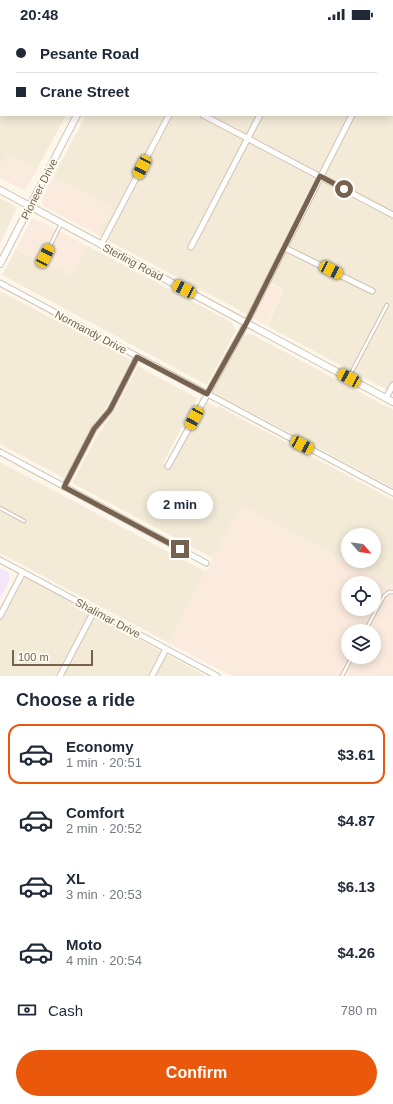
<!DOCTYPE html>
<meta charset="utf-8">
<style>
body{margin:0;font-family:Arial,sans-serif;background:#f2f2f3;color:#1f2937;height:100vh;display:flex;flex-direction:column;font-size:15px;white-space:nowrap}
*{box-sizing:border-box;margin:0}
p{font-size:13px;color:#747a83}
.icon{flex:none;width:22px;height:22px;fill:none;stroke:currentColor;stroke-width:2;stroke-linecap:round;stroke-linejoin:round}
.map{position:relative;height:648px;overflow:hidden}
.drawer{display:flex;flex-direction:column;background:#fff;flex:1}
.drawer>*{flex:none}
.banner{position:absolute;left:0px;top:0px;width:393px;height:88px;box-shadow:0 2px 10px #0003;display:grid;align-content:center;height:88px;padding:0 16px;background:#fff}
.needle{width:26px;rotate:118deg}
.tools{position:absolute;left:341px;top:500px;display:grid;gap:8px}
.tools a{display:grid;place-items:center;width:40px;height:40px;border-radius:50%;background:#fff;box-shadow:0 2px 10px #0003;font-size:20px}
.scale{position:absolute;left:12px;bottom:10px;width:81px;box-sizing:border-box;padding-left:4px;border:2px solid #76624e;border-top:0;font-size:11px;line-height:14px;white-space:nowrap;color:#76624e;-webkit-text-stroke:3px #fefbf0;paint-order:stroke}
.end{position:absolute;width:18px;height:18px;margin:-9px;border:5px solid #76624e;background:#fff;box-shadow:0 0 0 2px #fff}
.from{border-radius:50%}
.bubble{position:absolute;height:28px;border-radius:14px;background:#fff;box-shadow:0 2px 10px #0003;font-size:13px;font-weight:600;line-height:28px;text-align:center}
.car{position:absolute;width:12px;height:24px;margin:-12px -6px;border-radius:5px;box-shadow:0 0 3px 1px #0007;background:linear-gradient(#f5c518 24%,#345 0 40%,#f5c518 0 76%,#345 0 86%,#f5c518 0)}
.banner b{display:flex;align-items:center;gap:14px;height:38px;font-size:15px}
.banner b+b{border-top:1px solid #e0e1e3}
.banner i{width:10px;height:10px;background:#1f2937}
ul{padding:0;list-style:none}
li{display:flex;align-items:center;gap:12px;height:60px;margin:0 8px 6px;padding:0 8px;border:2px solid transparent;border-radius:12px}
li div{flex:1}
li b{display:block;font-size:15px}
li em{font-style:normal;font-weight:600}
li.current{border-color:#ea580c}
li>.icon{width:36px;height:36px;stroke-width:1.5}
h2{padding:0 16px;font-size:18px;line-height:48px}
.pay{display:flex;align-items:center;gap:10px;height:44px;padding:0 16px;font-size:15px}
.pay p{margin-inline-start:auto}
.primary-button{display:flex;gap:8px;margin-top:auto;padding:8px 16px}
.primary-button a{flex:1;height:46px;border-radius:24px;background:#ea580c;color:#fff;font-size:16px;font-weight:600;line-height:46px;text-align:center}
.status{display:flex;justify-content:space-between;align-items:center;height:28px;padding:0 20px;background:#fff;direction:ltr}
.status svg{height:11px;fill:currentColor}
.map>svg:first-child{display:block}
</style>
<div class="status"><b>20:48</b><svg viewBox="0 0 49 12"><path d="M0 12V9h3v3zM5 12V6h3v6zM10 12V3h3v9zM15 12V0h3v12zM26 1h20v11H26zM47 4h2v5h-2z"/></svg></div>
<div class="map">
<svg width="393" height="648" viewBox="0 0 393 648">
<rect width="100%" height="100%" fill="#fcf7ea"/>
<path fill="#f3ebd8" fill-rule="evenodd" d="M0 0H112L1 1V87H66L37 141 8 125 0 140Z
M131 0H393V365L267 298 284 262 265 252 248 287 98 207 112 180 53 149 86 87H392V1H130Z
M0 170 17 179 0 216Z
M88 218 231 294 236 302 207 357 2 247 16 221 48 238 50 236 72 248Z
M0 263 131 332 108 376 94 395 64 450 0 416Z
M248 306H251L393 382V460L213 364 243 307 245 308Z
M138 338 197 370 163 435 169 439 203 373 217 380 218 378 393 472V558L241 477 213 530 72 455 96 410 115 382ZM348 507H374V533H348Z
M0 434 206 544 169 615 0 525Z
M18 545 206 648H0V579Z"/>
<path fill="#fbebde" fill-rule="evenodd" d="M8 125 37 141 27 159 25 162 21 161 0 150V140Z
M53 149 112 180 98 207 42 177V172Z
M34 190 88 218 72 248 50 236 49 238 16 221 31 192Z
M265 253 283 263 266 297 248 288Z
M241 477 393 558V648H232L169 615ZM348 555H374V581H348ZM348 603H374V629H348Z"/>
<path fill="#f4e6f8" d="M0 540 8 544 10 551 0 571Z"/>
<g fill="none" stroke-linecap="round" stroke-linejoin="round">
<g stroke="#cec1b0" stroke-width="4.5">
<path id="service" d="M168 1 169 0
M45 228 61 196
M349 349 387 277
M0 480 24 493
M365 603 384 568 389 564H393
M342 648 352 629"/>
</g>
<g stroke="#cec1b0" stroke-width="7">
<path id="minor" d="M12 0 14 1
M385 0 387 1
M33 1 34 0
M213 1 214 0
M305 1V0
M392 9 393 7
M0 65 1 63
M203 87 393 187
M101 217 169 87
M191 219 260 87
M285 220 372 263
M0 255 393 465
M386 370 393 357
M0 424 206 535
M168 438 247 294 352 87
M64 459 94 401 110 382 137 329
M0 532 217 648
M0 588 23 544
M60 648 94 583
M152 648 166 621"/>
</g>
<g stroke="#cec1b0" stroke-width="8">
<path id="tertiary" d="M122 1V0
M0 162 393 374
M0 236 77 87"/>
</g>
<use href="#service" stroke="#fff" stroke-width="2.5"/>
<use href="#minor" stroke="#fff" stroke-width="5"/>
<use href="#tertiary" stroke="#fff" stroke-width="6"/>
</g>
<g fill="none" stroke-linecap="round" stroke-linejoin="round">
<path stroke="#76624e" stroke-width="5" d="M180 521 64 459 94 401 110 382 137 329 207 366 247 294 320 148 344 161"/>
</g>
<g text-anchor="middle" stroke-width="4" stroke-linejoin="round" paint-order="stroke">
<g font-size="11" fill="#76624e" stroke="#fefbf0">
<text transform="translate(39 161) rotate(-63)" y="4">Pioneer Drive</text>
<text transform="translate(133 234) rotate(28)" y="4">Sterling Road</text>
<text transform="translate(91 304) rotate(28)" y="4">Normandy Drive</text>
<text transform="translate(108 590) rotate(28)" y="4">Shalimar Drive</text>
</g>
</g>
</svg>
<div class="tools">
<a><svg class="needle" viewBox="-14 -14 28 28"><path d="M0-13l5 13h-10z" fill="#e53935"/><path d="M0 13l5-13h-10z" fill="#747a83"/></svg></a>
<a><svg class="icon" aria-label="locate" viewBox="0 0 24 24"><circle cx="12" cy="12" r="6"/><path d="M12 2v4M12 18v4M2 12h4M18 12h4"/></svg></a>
<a><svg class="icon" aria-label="layers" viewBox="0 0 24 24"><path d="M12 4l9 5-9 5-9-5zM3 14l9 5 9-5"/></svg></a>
</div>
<div class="scale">100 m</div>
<i class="end from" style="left:344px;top:161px"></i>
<i class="end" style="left:180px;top:521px"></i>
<div class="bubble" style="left:147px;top:463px;width:66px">2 min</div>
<i class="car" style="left:142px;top:139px;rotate:207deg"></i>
<i class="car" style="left:45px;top:228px;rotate:27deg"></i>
<i class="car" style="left:331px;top:242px;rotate:117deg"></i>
<i class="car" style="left:184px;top:261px;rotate:297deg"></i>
<i class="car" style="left:349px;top:350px;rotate:298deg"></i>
<i class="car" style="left:194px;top:390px;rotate:208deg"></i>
<i class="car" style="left:302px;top:417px;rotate:118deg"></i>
<div class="banner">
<b><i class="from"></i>Pesante Road</b>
<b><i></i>Crane Street</b>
</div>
</div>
<section class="drawer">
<h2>Choose a ride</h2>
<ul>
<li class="current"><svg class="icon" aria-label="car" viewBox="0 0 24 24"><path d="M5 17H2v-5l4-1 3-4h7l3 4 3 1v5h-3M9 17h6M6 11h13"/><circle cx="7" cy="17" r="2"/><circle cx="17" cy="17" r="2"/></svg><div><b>Economy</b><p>1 min · 20:51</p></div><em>$3.61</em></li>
<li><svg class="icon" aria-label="car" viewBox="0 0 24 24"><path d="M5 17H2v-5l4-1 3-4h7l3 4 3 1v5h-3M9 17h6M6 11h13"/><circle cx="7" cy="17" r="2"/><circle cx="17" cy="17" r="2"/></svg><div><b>Comfort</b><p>2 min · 20:52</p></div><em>$4.87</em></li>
<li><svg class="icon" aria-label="car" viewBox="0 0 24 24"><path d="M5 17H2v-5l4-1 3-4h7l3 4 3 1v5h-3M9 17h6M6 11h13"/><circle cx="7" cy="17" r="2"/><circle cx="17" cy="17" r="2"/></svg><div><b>XL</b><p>3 min · 20:53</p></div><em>$6.13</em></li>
<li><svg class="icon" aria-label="car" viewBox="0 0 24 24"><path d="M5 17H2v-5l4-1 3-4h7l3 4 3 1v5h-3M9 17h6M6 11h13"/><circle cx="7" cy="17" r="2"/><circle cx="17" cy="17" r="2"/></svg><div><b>Moto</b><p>4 min · 20:54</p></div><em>$4.26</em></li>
</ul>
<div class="pay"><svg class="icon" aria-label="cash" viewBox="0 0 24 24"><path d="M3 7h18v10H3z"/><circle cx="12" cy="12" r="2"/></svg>Cash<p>780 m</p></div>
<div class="primary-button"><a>Confirm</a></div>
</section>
